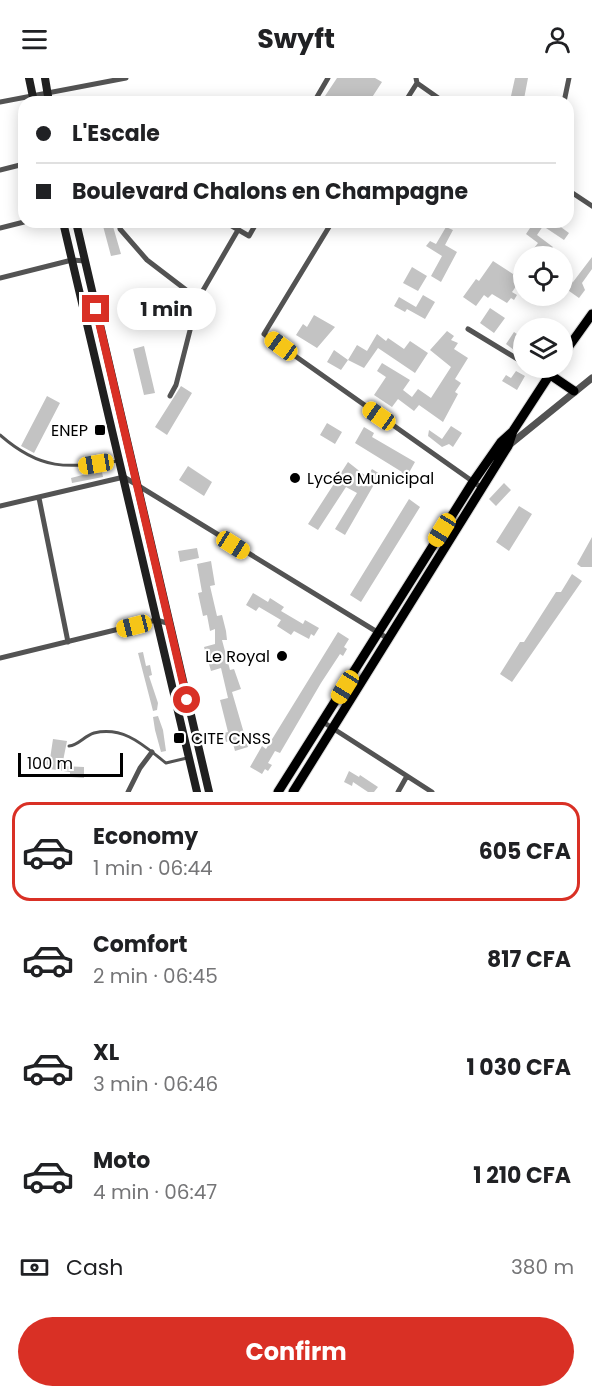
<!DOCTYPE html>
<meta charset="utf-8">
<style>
body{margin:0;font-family:Poppins,sans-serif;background:#f6f6f6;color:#202124;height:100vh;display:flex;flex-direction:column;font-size:22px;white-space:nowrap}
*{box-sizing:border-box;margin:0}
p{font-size:20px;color:#757577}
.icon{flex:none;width:33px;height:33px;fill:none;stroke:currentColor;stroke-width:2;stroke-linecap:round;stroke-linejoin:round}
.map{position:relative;height:714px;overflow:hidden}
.drawer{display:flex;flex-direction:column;background:#fff;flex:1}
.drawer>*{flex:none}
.hud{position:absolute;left:18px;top:18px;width:556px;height:132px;border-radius:18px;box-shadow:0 3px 15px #0003;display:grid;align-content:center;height:132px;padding:0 18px;background:#fff}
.buttons{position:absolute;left:513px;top:168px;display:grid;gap:12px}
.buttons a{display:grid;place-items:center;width:60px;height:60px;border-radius:50%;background:#fff;box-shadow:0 3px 15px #0003;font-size:30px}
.scale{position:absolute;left:18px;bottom:15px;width:105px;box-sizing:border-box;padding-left:6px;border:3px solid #000;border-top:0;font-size:16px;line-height:21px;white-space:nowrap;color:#000;-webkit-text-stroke:4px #fff;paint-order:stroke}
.end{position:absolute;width:27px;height:27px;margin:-14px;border:8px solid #d93025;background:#fff;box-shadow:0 0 0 3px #fff}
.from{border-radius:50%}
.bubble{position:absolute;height:42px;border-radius:21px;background:#fff;box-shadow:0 3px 15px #0003;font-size:20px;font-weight:700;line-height:42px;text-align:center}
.car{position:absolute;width:18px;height:36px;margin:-18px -9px;border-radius:8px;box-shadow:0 0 4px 2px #0007;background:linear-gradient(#f5c518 24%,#345 0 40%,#f5c518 0 76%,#345 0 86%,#f5c518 0)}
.hud b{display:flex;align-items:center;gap:21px;height:57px;font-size:22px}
.hud b+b{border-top:2px solid #e0e0e0}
.hud i{width:15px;height:15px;background:#202124}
ul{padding:10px 0 0;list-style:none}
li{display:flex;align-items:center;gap:18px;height:99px;margin:0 12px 9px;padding:0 6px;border:3px solid transparent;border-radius:18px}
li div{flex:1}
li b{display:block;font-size:22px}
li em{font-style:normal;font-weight:700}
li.selected{border-color:#d93025}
li>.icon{width:54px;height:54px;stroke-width:1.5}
.pay{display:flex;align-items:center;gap:15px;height:66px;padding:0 18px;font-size:22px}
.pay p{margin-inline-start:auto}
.action{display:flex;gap:12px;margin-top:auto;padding:12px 18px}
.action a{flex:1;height:69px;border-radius:36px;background:#d93025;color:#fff;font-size:24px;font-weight:700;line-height:69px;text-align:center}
header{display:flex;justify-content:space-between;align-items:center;height:78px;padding:0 18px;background:#fff;font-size:27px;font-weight:700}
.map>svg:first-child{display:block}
</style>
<header><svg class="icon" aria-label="menu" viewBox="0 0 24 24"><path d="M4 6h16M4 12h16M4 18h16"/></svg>Swyft<svg class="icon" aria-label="person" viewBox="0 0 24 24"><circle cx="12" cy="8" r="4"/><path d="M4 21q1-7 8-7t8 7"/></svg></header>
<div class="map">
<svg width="592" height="714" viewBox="0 0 592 714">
<rect width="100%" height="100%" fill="#fff"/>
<path fill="#c3c3c3" d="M337 0H375L382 4 369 24H321Z
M515 0H528L524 21 511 18Z
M534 144H554L569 155 564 162 543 148 537 157 553 169 546 178H528L538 165 526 156Z
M112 145 121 176 111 178 103 148Z
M446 149 453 152 445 167 457 174 441 204 431 198 442 178 426 168 430 163 436 166Z
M592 179V191L582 205 585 212 579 220 562 208V197L573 204Z
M524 180V197L512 214 517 217 514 222 511 220 507 225 492 216 488 220 484 217 476 228 463 219 476 201 479 203 493 183 513 196Z
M412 189 427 198 418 213 403 205Z
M423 217 435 224 425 241 407 231 405 234 394 228 399 219 416 229Z
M490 230 505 240 494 255 480 245Z
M314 237 335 249 317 270 296 257 303 246 307 249Z
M447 253 454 258 451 262 458 265 454 271 468 280 455 301 461 305 455 314 458 316 443 344 419 327 414 333 398 321 392 329 374 317 386 299 377 293 382 285 410 302 403 312 412 319 418 311 431 320 451 289 430 272Z
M514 254 524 261V267L518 275 506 266Z
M377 256 386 263 388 260 404 271 410 263 428 275 415 295 378 270 364 290 348 282 357 267 367 273Z
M144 268 155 315 144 317 133 271Z
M334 272 348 282 341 292 327 284Z
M516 293 525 298 517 312 502 303 506 297 511 300Z
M181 308 192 315 167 357 155 349Z
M47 318 60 325 34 375 21 368Z
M327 345 342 354 335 366 320 357Z
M451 348 462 355 453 369 449 366 442 369 428 358 429 352 442 361Z
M364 349 374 355 372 359 415 384 402 407 396 404 402 394 355 365Z
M348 384 367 399 372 391 380 396 345 457 335 451 357 415 346 409 318 452 308 446Z
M188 388 212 404 204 418 179 402Z
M101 389 103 399 72 405 71 400 94 394 93 390Z
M504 405 511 412 496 428 489 421Z
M409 421 420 429 361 524 350 517Z
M519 428 532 436 509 473 496 464Z
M592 459V489H581L577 486Z
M197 470 199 480 180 484 178 473Z
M211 483 215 507 210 508 217 538 222 537 226 553 227 562H222L230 592 234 591 241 611 232 614 248 669 235 673 232 662 226 664 224 655 228 654 220 622 228 620 221 590 211 593 204 569 215 566V551L210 553 207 537 203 538 198 515 202 514 197 486Z
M572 496 582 503 512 604 500 596 520 564H524L556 514H561Z
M253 515 268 524 270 520 284 529 281 533 303 546 305 542 319 550 314 558 311 556 309 561 294 553 291 557 277 548 281 542 259 529 256 533 246 527Z
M338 554 349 561 344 569 347 571 343 578 340 576 321 605 280 675 275 673 268 685 272 687 268 693 265 691 262 696 250 689 262 668 266 671Z
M143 574 146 588 150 587 152 597 149 598 158 625 157 632 153 633 138 575Z
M158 638 163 652 166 673 161 674 155 652 153 639Z
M53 661 67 663 62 688 84 689V700L70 699V694L50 691 51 687H41L43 681H50Z
M349 693 359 699 360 697 378 709 374 714H368L353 704 352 708 344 704Z"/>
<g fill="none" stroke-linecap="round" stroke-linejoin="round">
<g stroke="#dbdbdb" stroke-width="11">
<path id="trunk" d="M562 278 592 236
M549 296 574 313
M278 714 473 404 501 364 512 354
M293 714 508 368 513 353 554 290"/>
</g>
<path stroke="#535353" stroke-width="3" d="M0 357C41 393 66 390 118 383
M69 668C79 667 84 658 94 655 125 648 144 668 166 685L187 680"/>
<path stroke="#535353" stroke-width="5" d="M417 5 444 24
M0 24 126 0
M157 24 158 22
M314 24 328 0
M405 24 417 5 416 0
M564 24 569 0
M0 92 24 86
M568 112 592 128
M119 144 120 151 147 182 198 221
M182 144H186
M225 144 249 158 257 144
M332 144 264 256 482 410
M0 150 24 144
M0 200 72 182 85 183
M468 251 524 285
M531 290 547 299
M170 318 176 307 198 221 238 152
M39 420 68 564
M0 428 124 399 387 560
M0 580 156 542 167 545
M323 644 432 714
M128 714 140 690 152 674
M398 714 407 698"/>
<path stroke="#535353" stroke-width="7" d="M508 368 592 300"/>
<path stroke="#202020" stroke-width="8" d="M29 0 34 24
M45 0 49 24
M63 144 197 714
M76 144 209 714"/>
<use href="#trunk" stroke="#000" stroke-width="9"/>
</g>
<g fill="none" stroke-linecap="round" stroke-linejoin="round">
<path stroke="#d93025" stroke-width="8" d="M96 231 187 622"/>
</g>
<g fill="#000" stroke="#fff" stroke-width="2">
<rect x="94" y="346" width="12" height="12" rx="3"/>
<circle cx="295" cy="400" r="6"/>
<circle cx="282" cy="578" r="6"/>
<rect x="173" y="654" width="12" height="12" rx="3"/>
</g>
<g text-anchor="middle" stroke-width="4.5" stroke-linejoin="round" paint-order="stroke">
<g font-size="16" fill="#000" stroke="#fff" text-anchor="end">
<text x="88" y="358">ENEP</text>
<text x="307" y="406" text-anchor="start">Lycée Municipal</text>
<text x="270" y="584">Le Royal</text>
<text x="191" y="666" text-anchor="start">CITE CNSS</text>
</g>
</g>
</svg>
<div class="buttons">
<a><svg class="icon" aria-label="locate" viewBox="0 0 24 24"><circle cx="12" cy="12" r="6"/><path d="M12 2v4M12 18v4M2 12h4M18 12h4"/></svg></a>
<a><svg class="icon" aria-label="layers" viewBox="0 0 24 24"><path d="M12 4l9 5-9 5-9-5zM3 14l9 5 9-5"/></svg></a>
</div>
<div class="scale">100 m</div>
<i class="end from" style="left:187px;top:622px"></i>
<i class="end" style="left:96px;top:231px"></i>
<div class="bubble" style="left:117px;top:210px;width:99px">1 min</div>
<i class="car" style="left:281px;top:268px;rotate:306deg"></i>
<i class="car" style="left:379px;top:338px;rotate:305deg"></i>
<i class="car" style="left:96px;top:386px;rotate:261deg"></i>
<i class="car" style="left:442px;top:452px;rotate:212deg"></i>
<i class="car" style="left:233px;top:467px;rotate:122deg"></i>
<i class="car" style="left:134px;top:548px;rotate:256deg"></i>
<i class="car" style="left:345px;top:609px;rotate:212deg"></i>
<div class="hud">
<b><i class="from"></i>L'Escale</b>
<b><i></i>Boulevard Chalons en Champagne</b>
</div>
</div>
<section class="drawer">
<ul>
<li class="selected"><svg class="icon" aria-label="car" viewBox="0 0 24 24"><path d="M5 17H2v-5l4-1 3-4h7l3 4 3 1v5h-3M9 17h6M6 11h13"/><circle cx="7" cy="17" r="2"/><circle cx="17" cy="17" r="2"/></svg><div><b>Economy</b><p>1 min · 06:44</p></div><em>605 CFA</em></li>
<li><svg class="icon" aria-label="car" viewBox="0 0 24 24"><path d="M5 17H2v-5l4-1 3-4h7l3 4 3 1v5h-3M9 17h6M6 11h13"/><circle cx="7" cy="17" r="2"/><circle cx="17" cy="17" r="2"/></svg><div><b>Comfort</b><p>2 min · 06:45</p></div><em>817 CFA</em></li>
<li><svg class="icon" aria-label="car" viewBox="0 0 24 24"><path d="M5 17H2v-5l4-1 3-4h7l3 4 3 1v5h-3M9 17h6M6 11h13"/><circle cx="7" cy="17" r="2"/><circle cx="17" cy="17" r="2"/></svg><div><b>XL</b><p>3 min · 06:46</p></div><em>1 030 CFA</em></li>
<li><svg class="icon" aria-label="car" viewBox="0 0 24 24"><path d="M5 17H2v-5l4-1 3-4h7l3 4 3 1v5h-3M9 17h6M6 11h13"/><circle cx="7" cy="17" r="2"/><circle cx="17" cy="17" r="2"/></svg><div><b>Moto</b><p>4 min · 06:47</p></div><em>1 210 CFA</em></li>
</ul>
<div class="pay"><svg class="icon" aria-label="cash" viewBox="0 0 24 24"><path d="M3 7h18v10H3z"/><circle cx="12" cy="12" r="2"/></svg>Cash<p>380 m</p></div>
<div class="action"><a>Confirm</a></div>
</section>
